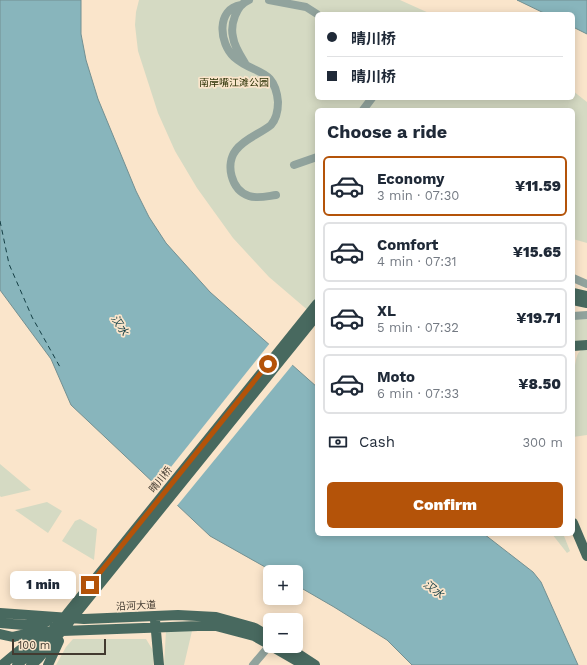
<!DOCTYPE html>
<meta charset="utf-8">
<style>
body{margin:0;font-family:"Work Sans","Noto Sans SC",sans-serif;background:#f2f2f3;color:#1f2937;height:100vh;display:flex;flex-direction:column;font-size:15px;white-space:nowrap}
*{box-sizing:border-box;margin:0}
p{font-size:13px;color:#747a83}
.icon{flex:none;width:22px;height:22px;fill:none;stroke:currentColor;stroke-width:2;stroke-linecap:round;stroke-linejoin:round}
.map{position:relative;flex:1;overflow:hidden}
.side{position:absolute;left:315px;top:108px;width:260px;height:428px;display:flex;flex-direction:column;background:#fff;border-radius:6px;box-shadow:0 2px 10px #0003}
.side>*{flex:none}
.top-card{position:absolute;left:315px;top:12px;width:260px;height:88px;border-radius:6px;box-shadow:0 2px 10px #0003;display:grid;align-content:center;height:88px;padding:0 12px;background:#fff}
.buttons{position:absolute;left:263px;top:565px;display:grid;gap:8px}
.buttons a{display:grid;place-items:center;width:40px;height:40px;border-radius:6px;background:#fff;box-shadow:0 2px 10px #0003;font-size:20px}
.scale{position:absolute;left:12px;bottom:10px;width:94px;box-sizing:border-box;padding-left:4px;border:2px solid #423a30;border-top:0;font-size:11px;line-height:14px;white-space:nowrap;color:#423a30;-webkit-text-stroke:3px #fae5cb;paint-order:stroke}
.end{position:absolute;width:18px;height:18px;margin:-9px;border:5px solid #b45309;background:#fff;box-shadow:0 0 0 2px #fff}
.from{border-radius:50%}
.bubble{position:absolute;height:28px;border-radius:6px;background:#fff;box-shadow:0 2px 10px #0003;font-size:13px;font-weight:800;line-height:28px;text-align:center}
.top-card b{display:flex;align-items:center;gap:14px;height:38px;font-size:15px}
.top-card b+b{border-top:1px solid #e0e1e3}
.top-card i{width:10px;height:10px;background:#1f2937}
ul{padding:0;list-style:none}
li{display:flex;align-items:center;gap:12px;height:60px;margin:0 8px 6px;padding:0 4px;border:2px solid #e0e1e3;border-radius:6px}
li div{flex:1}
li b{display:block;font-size:15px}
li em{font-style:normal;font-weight:800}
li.selected{border-color:#b45309}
li>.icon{width:36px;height:36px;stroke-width:1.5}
h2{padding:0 12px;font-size:18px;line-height:48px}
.pay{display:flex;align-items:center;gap:10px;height:44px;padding:0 12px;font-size:15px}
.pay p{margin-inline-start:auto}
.action{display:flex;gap:8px;margin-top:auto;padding:8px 12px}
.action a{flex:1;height:46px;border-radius:6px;background:#b45309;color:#fff;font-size:16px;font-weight:800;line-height:46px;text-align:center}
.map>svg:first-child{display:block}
</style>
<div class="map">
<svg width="587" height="665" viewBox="0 0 587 665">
<rect width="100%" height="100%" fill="#fae5cb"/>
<path fill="#d5dac3" d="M139 0H400L431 14H317V98H573V91L587 102V243L573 239V110H317V318L269 277 233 238 197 188 175 151 158 113 138 51 135 25 136 12Z
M587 318V340L573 342V319Z
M587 349V435L573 437C573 422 571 362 579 352 581 350 584 349 587 349Z
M0 464 31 490 1 497 0 496Z
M47 502 62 511 48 533 15 510Z
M80 519 97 529 94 560 62 541 75 521Z
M552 534H569L564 536 570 551 567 553Z
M166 631H192L184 665H164Z
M73 639H146L154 652 153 665H56L66 647Z"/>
<path fill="#88b5bc" stroke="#739092" d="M0 0H81V34L86 60 98 99 136 191 149 217 166 243 210 292 317 387V534H484L533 572 541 582 578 665H412L387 640 334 607 296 585V572H274L210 536 71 405 51 359 0 290Z
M517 0H587V34L573 27V14H546Z"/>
<path fill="#fae5cb" d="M270 343 294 363 176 507 155 487Z"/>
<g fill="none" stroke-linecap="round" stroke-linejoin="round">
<path stroke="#143e44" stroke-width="1" stroke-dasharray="5 4" stroke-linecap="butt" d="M0 221 9 264 32 317 60 367"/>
<path stroke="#91a39d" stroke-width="8" d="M269 0 306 7 317 14
M241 5C216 9 219 43 234 57 254 75 275 67 278 102 278 110 277 118 271 125 260 134 245 138 236 150 225 164 231 190 249 196 257 199 268 196 276 195
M245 63C240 55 234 46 233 37 230 25 236 5 249 0
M363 110 372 98
M294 165 317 157
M573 278 587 284
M573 316 587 315
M253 665 270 645"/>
<path stroke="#48695f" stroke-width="10" d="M573 293 587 296
M573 300 587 303
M573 346 587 345
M573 523 587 556
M0 613 84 619 178 615 216 617 255 628 270 637
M155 620 159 665
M0 623 24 625 48 621
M0 634 13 637 35 632 198 626H216L254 636 270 645
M271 646 304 665
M286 646 315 665
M2 665 44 630
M17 665 42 642 67 614 317 304
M31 665 38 659 65 627 317 315
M48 665 59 641"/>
</g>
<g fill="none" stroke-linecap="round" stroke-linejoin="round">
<path stroke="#b45309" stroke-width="5" d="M90 585 268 364"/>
</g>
<g text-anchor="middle" stroke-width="3.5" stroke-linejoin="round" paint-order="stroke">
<g font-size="10" fill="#2b3105" stroke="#fae5cb">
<text x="234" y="86">南岸嘴江滩公园</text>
</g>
<g font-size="10" fill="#423a30" stroke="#fae5cb">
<text transform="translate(160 479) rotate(-51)" y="4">晴川桥</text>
<text transform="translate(136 605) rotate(-3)" y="4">沿河大道</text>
</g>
<g font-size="11" font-style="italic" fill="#143e44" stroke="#fae5cb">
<text transform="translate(120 325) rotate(57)" y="4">汉水</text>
<text transform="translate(434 589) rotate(38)" y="4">汉水</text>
</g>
</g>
</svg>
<div class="buttons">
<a>+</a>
<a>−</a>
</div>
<div class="scale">100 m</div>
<i class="end from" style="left:268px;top:364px"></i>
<i class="end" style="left:90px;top:585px"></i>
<div class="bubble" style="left:10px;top:571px;width:66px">1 min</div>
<div class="top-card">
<b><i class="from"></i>晴川桥</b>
<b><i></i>晴川桥</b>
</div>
<section class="side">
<h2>Choose a ride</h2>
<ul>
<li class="selected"><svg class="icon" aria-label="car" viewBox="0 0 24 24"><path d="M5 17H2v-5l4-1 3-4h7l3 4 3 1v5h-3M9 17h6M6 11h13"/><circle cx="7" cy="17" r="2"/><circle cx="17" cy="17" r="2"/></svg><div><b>Economy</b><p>3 min · 07:30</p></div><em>¥11.59</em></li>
<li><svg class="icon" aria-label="car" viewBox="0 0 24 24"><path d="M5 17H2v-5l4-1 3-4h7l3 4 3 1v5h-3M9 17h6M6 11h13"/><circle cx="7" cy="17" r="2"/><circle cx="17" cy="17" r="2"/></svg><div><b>Comfort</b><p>4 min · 07:31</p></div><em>¥15.65</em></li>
<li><svg class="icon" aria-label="car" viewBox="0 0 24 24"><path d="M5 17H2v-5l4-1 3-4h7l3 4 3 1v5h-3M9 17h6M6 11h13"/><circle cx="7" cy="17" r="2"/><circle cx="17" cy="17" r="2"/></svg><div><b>XL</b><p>5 min · 07:32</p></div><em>¥19.71</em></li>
<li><svg class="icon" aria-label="car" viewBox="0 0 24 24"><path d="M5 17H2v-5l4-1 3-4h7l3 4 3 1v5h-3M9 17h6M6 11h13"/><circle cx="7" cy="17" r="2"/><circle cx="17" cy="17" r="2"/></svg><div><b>Moto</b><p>6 min · 07:33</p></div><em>¥8.50</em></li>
</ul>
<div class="pay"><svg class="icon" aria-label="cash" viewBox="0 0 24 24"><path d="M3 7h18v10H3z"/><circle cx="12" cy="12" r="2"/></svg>Cash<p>300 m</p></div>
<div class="action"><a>Confirm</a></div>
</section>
</div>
